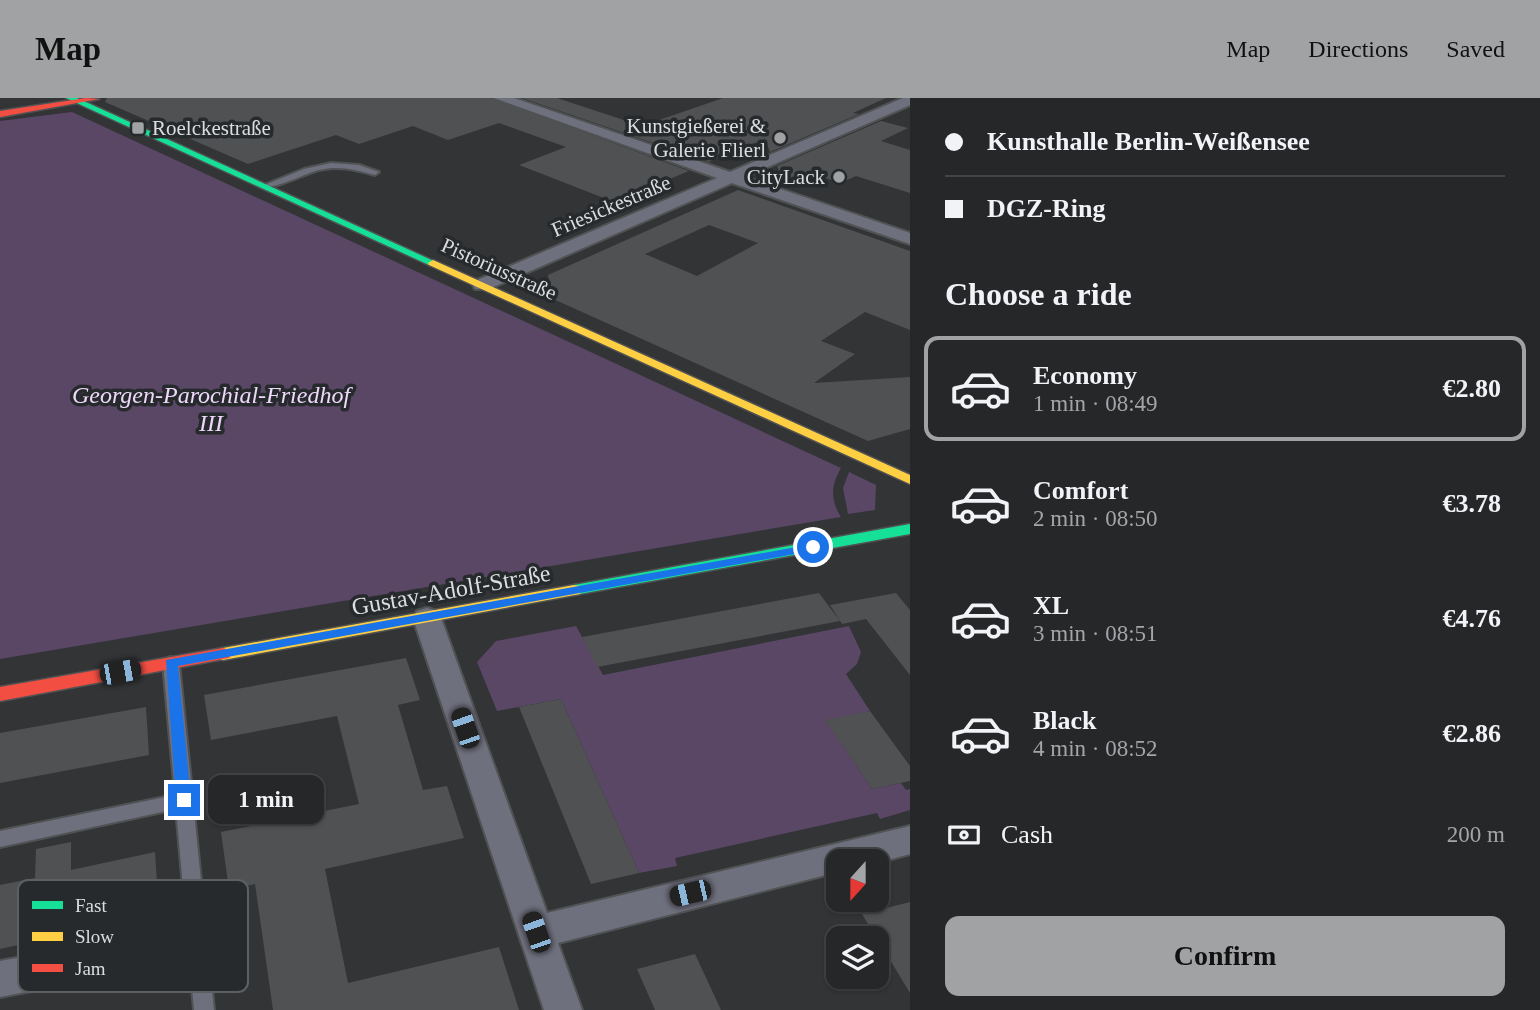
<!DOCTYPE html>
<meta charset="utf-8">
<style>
body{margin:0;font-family:Georgia,serif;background:#323334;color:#f1f3f6;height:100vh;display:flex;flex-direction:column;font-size:26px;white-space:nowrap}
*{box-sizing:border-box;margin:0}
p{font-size:23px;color:#a4a5a8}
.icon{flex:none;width:38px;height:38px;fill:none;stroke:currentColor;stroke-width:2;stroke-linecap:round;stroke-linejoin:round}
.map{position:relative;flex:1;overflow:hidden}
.side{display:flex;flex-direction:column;background:#262728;width:630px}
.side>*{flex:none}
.top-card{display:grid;align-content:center;height:154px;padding:0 35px;background:#262728}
.needle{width:46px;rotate:201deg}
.tools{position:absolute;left:826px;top:751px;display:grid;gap:14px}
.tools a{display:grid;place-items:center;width:63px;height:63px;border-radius:14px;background:#262728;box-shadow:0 2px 5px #0004,0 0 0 2px #424445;font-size:35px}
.end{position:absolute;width:32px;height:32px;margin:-16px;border:9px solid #1a73e8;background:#fff;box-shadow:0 0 0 4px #fff}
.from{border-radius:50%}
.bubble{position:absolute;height:49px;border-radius:14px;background:#262728;box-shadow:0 2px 5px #0004,0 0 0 2px #424445;font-size:23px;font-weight:800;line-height:49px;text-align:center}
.car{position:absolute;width:21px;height:42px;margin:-21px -10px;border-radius:9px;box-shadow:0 0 5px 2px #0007;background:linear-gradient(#222 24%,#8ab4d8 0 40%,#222 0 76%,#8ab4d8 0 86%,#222 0)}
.top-card b{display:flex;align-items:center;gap:24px;height:66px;font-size:26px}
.top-card b+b{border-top:2px solid #424445}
.top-card i{width:18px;height:18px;background:#f1f3f6}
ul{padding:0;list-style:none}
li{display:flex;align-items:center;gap:21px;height:105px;margin:0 14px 10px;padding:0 21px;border:4px solid transparent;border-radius:14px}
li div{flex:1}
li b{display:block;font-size:26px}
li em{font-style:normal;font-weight:800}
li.current{border-color:#a0a2a4}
li>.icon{width:63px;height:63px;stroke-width:1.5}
h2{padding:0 35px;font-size:32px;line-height:84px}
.pay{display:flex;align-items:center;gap:18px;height:77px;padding:0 35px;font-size:26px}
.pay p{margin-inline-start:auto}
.primary-button{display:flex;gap:14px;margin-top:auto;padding:14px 35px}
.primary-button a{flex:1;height:80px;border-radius:14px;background:#a0a2a4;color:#111;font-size:28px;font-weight:800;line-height:80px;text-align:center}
header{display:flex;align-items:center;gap:42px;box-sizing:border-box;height:98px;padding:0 35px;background:#a0a2a4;color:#111}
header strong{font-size:33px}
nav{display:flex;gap:38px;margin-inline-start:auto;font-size:24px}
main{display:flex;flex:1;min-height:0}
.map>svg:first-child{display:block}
</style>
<header>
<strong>Map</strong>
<nav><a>Map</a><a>Directions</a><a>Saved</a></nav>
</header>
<main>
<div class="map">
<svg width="910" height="912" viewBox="0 0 910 912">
<rect width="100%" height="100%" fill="#323436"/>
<path fill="#5a4766" d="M72 14 841 370C831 387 830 402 841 419L0 561V23Z
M849 374 876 387 875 412 848 416 843 390Z
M576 528 603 577 849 528 861 554 857 566 846 576 870 613 826 623 872 691 901 685 906 692 910 691V712L880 721 877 715 675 760 677 768 639 775 561 601 497 613 477 564 496 543Z"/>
<path fill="#4f5153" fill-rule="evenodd" d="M107 0H491L689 73 614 104 519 67 566 49 499 25 448 42 413 28 359 46 336 37 248 66 105 4Z
M522 0H557L642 28 723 0H886L853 15 859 16 770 54 765 41 709 64Z
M881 23 908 30 881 43 910 52V95L856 78 840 85 811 75 785 87 777 68Z
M738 92 910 153V232L865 214 821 243 855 256 814 285 910 279V331L868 343 551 200 548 177ZM709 127 758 145 697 178 645 156Z
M819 495 840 523 597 569 582 539Z
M896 495 910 512V577L866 521 842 526 830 507Z
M406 560 420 602 398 607 423 692 447 688 464 740 325 771 348 885 499 849 519 912H273L255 786 229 792 221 734 359 706 337 618 211 642 204 597Z
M561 601 639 775 591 786 519 609Z
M146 609 149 657 0 685V635Z
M870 613 910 668V683L872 691 825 622Z
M71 744V772L155 754 159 816 0 851V787L35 780 36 751Z
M910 804V895L862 816Z
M695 856 721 912H655L637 871Z"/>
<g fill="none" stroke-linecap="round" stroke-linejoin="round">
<g stroke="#515254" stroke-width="4">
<path id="lane" d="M331 65 359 67 379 74 375 77C356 72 339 67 319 72 306 75 272 93 262 88L304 71Z
M171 559 177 561 179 565 214 912H194L176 711 0 749V733L175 697 163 565 165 561Z"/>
</g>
<g stroke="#515254" stroke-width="4">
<path id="street" d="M494 0H514L730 74 903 0H910V7L745 79 910 135V146L732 85 489 191H475L473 187 475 183 717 80Z
M427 510 437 513 441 520 547 815 910 728V756L877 765 838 763V774L558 845 582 912H544L413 520 417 513Z
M196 827 209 832 214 844 209 856 196 861 0 899V863Z"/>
</g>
<g stroke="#515254" stroke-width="3">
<path id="fast" d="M66 0H77L438 165 429 167Z
M910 426V436L574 497 566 492 574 487Z"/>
</g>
<g stroke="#515254" stroke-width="3">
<path id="slow" d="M433 162 910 377V386L429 167 428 165Z
M574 487 580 488 582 492 580 496 223 562 217 560 214 556 217 552 223 550Z"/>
</g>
<g stroke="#515254" stroke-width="3">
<path id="jam" d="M86 0 99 1 0 19V13Z
M223 550 229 552 232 556 229 560 0 603V589Z"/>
</g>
<use href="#lane" fill="#6f707d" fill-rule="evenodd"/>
<use href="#street" fill="#6f707d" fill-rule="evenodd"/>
<use href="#fast" fill="#16e098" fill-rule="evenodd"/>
<use href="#slow" fill="#ffcf43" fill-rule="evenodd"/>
<use href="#jam" fill="#f24e42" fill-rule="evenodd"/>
</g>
<path fill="#1a73e8" d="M813 446 817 447V452L178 568 191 702 184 708 176 702 166 562Z"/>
<g fill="#a0a2a4" stroke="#272a2d" stroke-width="2.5">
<rect x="131" y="23" width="14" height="14" rx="3.5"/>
<circle cx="780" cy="40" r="7"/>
<circle cx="839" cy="79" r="7"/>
</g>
<g text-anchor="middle" stroke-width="7" stroke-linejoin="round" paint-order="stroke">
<g font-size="21" fill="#dbdddf" stroke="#272a2d" text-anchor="end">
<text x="766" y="35">Kunstgießerei &amp;<tspan x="766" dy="24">Galerie Flierl</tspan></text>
<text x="152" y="37" text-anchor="start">Roelckestraße</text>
<text x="825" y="86">CityLack</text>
</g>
<g font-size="21" fill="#dbdddf" stroke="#272a2d">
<text transform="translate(611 108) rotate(-23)" y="7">Friesickestraße</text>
<text transform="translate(499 171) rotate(24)" y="7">Pistoriusstraße</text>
</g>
<g font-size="24" font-style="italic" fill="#eed9fb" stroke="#272a2d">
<text x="211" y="305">Georgen-Parochial-Friedhof<tspan x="211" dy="28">III</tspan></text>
</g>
<g font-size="24" fill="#dbdddf" stroke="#272a2d">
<text transform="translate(451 492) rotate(-10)" y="8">Gustav-Adolf-Straße</text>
</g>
</g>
<rect x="18" y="782" width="230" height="112" rx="10" fill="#272a2d" stroke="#5d6062" stroke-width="2"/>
<rect x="32" y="803" width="31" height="8" fill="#16e098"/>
<rect x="32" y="834" width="31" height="9" fill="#ffcf43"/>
<rect x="32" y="866" width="31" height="8" fill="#f24e42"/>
<g font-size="19" fill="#dbdddf">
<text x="75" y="814">Fast</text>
<text x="75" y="845">Slow</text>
<text x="75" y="877">Jam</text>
</g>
</svg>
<div class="tools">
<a><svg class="needle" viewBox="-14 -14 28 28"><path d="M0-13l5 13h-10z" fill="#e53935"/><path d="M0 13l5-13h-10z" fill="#a4a5a8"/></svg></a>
<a><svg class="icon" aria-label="layers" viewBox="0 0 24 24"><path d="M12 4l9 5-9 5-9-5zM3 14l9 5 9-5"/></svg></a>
</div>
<i class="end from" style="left:813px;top:449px"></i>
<i class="end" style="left:184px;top:702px"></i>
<div class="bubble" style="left:208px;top:677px;width:116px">1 min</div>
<i class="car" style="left:120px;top:574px;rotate:80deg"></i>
<i class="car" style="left:465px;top:630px;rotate:341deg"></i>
<i class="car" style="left:690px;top:795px;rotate:257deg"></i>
<i class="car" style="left:536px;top:834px;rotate:341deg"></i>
</div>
<section class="side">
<div class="top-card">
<b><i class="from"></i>Kunsthalle Berlin-Weißensee</b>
<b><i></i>DGZ-Ring</b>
</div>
<h2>Choose a ride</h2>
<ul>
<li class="current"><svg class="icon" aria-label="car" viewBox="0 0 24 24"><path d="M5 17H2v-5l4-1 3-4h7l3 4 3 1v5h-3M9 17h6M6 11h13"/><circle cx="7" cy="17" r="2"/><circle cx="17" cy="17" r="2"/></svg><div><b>Economy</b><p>1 min · 08:49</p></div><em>€2.80</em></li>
<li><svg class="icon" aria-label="car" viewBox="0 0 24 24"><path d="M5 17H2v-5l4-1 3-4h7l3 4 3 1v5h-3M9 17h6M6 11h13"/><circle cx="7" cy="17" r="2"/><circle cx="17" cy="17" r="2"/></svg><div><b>Comfort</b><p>2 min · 08:50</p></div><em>€3.78</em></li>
<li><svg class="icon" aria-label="car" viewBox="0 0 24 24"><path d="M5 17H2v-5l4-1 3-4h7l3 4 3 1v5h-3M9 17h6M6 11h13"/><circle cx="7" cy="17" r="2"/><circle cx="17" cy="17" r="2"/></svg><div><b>XL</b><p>3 min · 08:51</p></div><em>€4.76</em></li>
<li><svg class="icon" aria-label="car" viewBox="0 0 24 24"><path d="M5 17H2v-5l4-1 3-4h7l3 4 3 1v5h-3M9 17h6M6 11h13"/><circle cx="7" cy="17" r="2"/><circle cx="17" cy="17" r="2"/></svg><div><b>Black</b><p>4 min · 08:52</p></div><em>€2.86</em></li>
</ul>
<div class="pay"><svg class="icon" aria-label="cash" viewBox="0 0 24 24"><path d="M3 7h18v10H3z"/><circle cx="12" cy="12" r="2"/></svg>Cash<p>200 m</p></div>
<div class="primary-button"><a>Confirm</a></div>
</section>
</main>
